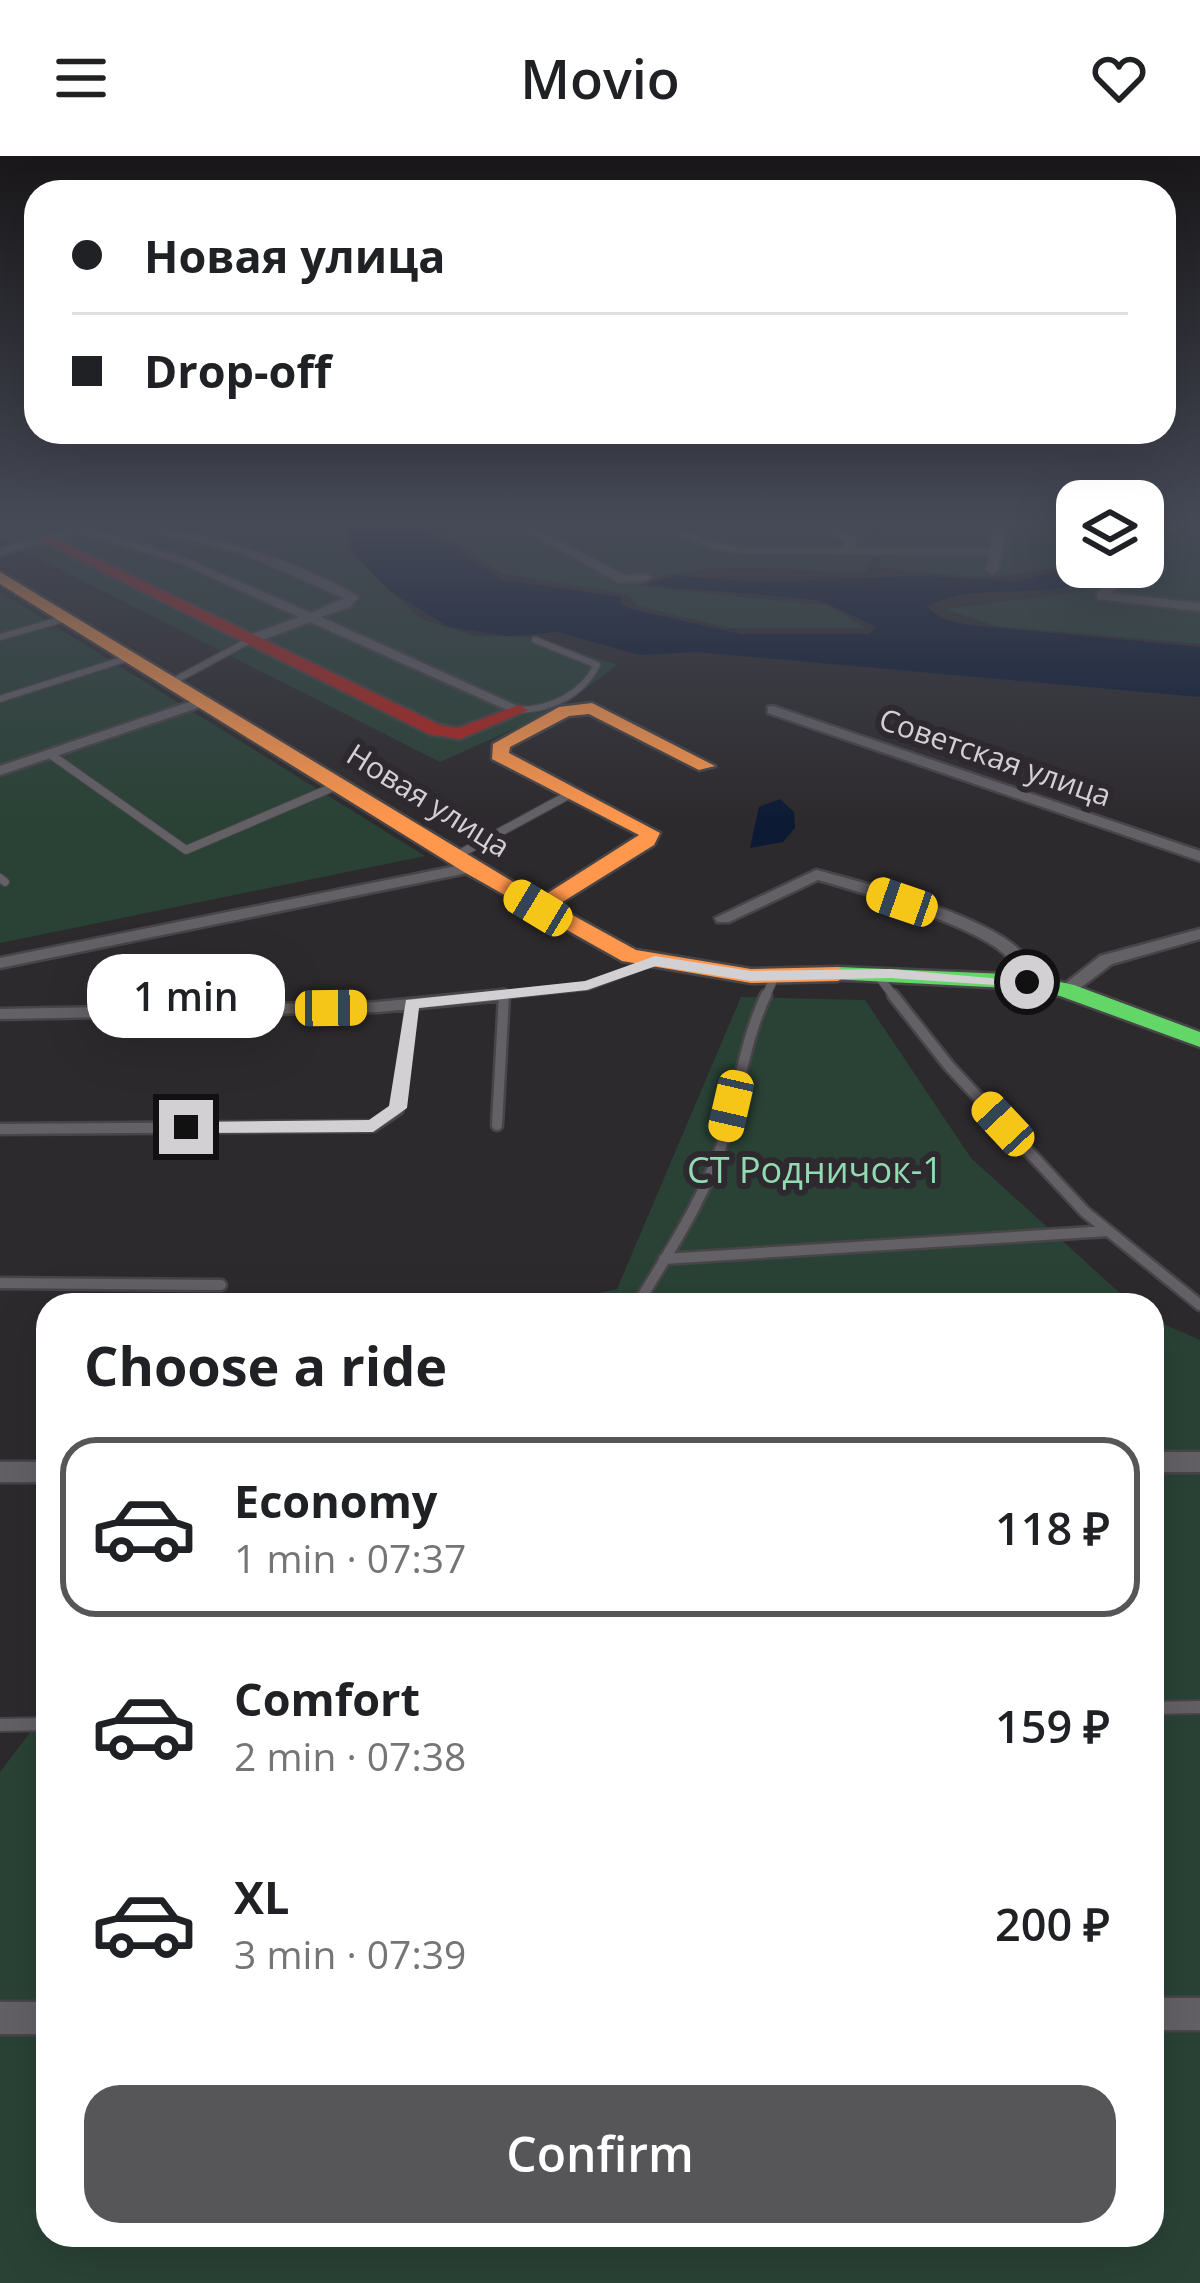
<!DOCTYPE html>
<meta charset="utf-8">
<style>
body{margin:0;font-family:"Open Sans",sans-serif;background:#f2f2f2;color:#202124;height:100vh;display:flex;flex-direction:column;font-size:45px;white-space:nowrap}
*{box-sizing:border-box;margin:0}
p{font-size:39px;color:#757577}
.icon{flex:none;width:66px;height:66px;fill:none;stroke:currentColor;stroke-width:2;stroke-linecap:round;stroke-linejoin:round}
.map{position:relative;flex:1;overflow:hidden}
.sheet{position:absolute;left:36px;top:1137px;width:1128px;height:954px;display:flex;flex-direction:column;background:#fff;border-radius:36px;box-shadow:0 12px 48px #0002}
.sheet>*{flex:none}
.banner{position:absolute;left:24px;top:24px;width:1152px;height:264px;border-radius:36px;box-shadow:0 12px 48px #0002;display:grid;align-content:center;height:264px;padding:0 48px;background:#fff}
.tools{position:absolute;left:1056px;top:324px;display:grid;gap:24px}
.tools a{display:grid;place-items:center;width:108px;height:108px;border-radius:24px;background:#fff;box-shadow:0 12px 48px #0002;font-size:60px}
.end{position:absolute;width:54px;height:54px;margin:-27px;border:15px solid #d3d0d3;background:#111;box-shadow:0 0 0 6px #111}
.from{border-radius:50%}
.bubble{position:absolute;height:84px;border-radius:36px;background:#fff;box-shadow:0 12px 48px #0002;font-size:39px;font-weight:600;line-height:84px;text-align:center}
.car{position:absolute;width:36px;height:72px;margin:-36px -18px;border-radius:15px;box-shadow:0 0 9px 3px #0007;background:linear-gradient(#f5c518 24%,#345 0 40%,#f5c518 0 76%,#345 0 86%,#f5c518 0)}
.banner b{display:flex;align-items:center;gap:42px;height:114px;font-size:45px}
.banner b+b{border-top:3px solid #e0e0e0}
.banner i{width:30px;height:30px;background:#202124}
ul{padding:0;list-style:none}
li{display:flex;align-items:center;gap:36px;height:180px;margin:0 24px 18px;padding:0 24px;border:6px solid transparent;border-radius:36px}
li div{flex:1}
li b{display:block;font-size:45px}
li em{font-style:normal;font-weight:600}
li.selected{border-color:#565659}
li>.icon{width:108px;height:108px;stroke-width:1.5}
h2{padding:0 48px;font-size:54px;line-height:144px}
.primary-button{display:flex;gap:24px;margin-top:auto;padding:24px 48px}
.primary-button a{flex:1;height:138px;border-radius:36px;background:#565659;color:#fff;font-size:48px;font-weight:600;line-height:138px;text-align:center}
header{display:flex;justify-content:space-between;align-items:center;height:156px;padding:0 48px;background:#fff;font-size:54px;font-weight:600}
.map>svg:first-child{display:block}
</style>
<header><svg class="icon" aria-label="menu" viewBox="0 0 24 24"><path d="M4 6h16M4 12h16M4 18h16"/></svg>Movio<svg class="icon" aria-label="heart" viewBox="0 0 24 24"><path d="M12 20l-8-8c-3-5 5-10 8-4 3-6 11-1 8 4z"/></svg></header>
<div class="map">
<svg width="1200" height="2127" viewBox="0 0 1200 2127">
<rect width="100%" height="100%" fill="#2d2a2d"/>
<path fill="#2a4236" d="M0 368H343L350 397 421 463 474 480 535 481 617 509 560 552 440 606 0 383Z
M432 368H874V396L866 416C802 416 694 401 637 430L829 450 865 472H729L638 450 628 438 500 417Z
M882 368H1061L1077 388 1057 412 985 422 880 412Z
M1143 368H1200V488L995 470 945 453 1080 436 1124 411H1143Z
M0 436 425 700 0 787Z
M741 841 865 844 971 1002 1133 1149H544L617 1133Z
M1152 1163 1200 1184V2127H0V1616L48 1553V2079H1152Z"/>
<path fill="#0c1a34" d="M348 368H420L502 424 622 441 620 447 631 453 741 478H869L876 471 819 444 646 429 676 420 759 426 919 420 1020 425 1077 409 1114 411C1057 453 980 420 927 451L943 463 969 469 1200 491V541L697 496 639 499 559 476 507 480 449 471 390 435 354 398Z
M780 643 794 656 795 672 783 686 750 692 759 651Z"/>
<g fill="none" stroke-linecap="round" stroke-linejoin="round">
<g stroke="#474547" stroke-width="9">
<path id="lane-far3" d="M0 481 67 462
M172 526 252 483
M0 543 131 501
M519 554C551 553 582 539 597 509L535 484"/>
</g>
<g stroke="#474547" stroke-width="10">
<path id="lane-far2" d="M50 598 186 694 338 629
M454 701 572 637
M0 722 5 726
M877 818 895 842
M473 842 588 830 655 805
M765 842 775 820"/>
</g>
<g stroke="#474547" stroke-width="15">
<path id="lane-far1" d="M893 839 949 910 1085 1056 1200 1149
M0 858 378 851 503 839
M497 969 504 839
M0 973 373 970 398 953 412 848
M664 1103 1108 1075
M0 1127 221 1129
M637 1149C669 1096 705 1042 724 982 740 933 744 886 766 839"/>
</g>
<g stroke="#474547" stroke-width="16">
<path id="lane" d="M1152 1552 1200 1551
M0 1569 48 1568"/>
</g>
<g stroke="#474547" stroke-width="5">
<path id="street" d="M64 368H79L190 404 311 457 344 442 243 398 123 368C185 368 307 407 358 441L350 451 321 461 526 554 514 557 310 466 257 486H247V480L299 461 182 408 79 376 0 399V392L69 372Z
M513 368H527L624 419 645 417 651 421 645 425 618 426Z
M656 368C680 368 697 382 720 387 759 397 805 391 845 391L846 384 810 368H826L856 380V391L990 393 995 368H1007L998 414 992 418 986 414 989 399 740 397 710 392Z
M1179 368H1196L1143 386V379Z
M1128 411H1141L1111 437 1200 447V455L1097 443V437Z
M204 541 209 542V548L0 619V610Z
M773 550 1200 695V705L768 557V551Z
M471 707 479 712 477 715 0 812V802Z
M816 714C863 726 997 762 1025 800 1030 807 1033 817 1036 826L1027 831 1021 830C1017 822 1015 811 1010 804 986 772 858 735 818 724L729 766H717L715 762Z
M1200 773V783L1112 808 1072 838 1066 839 1057 834 1100 800Z
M1152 1296H1200V1316H1152Z
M0 1306H48V1326H0Z
M1152 1842H1200V1874H1152Z
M0 1846H48V1878H0Z"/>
</g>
<g stroke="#474547" stroke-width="5">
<path id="fast" d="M838 811 1027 819 1074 829 1200 876V891L1060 840 1027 833 830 823 827 818Z"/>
</g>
<g stroke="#474547" stroke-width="5">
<path id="slow" d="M0 416 540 742 639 679 492 603 493 588 559 551 592 547 715 610 699 614 589 558 569 560 510 591 509 597 660 677 654 689 556 750 636 794 751 813 838 811 849 818 838 825 751 827 622 805 464 716 0 428Z"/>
</g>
<g stroke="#474547" stroke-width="5">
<path id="jam" d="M46 378 440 569 458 572 519 549 528 554 460 583 429 578 41 385 39 382Z"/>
</g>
<use href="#lane-far3" stroke="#646166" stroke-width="6"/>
<use href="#lane-far2" stroke="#646166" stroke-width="8"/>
<use href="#lane-far1" stroke="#646166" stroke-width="10"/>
<use href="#lane" stroke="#646166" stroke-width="12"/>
<use href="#street" fill="#646166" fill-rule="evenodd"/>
<use href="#fast" fill="#63d668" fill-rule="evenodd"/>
<use href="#slow" fill="#ff974d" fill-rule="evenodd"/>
<use href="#jam" fill="#b3261e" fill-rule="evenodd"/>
</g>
<linearGradient id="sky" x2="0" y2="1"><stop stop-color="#191719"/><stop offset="0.55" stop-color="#464a57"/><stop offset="1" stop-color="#464a57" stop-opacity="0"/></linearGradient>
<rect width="1200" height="666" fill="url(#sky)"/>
<path fill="#d3d0d3" d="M655 800 751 815 890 813 1035 826 1027 831 890 822 751 825 656 810 587 834 419 852 407 952 373 976 186 977 177 971 186 966 369 964 389 950 406 844 585 825Z"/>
<g text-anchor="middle" stroke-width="12" stroke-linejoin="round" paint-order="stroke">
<g font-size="30" fill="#d3d0d3" stroke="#2e292e">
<text transform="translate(995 602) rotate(19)" y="10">Советская улица</text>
<text transform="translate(428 645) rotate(32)" y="10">Новая улица</text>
</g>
<g font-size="36" fill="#92dab2" stroke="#2e292e">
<text x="815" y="1027">СТ Родничок-1</text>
</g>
</g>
</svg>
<div class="tools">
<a><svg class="icon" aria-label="layers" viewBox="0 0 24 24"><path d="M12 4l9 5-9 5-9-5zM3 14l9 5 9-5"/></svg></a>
</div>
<i class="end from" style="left:1027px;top:826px"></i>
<i class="end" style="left:186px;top:971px"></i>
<div class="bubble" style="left:87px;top:798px;width:198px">1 min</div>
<i class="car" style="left:902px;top:746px;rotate:289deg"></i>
<i class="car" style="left:538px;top:752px;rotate:301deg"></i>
<i class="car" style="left:331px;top:852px;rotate:89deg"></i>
<i class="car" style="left:731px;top:950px;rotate:193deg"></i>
<i class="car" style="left:1003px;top:968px;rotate:317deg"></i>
<div class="banner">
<b><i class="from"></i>Новая улица</b>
<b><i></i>Drop-off</b>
</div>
<section class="sheet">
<h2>Choose a ride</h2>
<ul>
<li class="selected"><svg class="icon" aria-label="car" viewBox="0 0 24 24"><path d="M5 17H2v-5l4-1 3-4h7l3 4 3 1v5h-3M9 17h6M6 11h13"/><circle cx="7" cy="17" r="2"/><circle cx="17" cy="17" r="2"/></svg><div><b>Economy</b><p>1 min · 07:37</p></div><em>118 ₽</em></li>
<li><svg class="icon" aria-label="car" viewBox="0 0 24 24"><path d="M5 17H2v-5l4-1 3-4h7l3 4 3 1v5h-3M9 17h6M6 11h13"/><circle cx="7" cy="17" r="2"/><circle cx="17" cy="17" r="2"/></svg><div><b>Comfort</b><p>2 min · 07:38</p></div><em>159 ₽</em></li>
<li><svg class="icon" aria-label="car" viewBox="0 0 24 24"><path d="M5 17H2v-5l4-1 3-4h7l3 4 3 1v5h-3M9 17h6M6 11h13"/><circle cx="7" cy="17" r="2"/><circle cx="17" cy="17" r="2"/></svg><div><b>XL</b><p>3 min · 07:39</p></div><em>200 ₽</em></li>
</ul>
<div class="primary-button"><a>Confirm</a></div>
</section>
</div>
